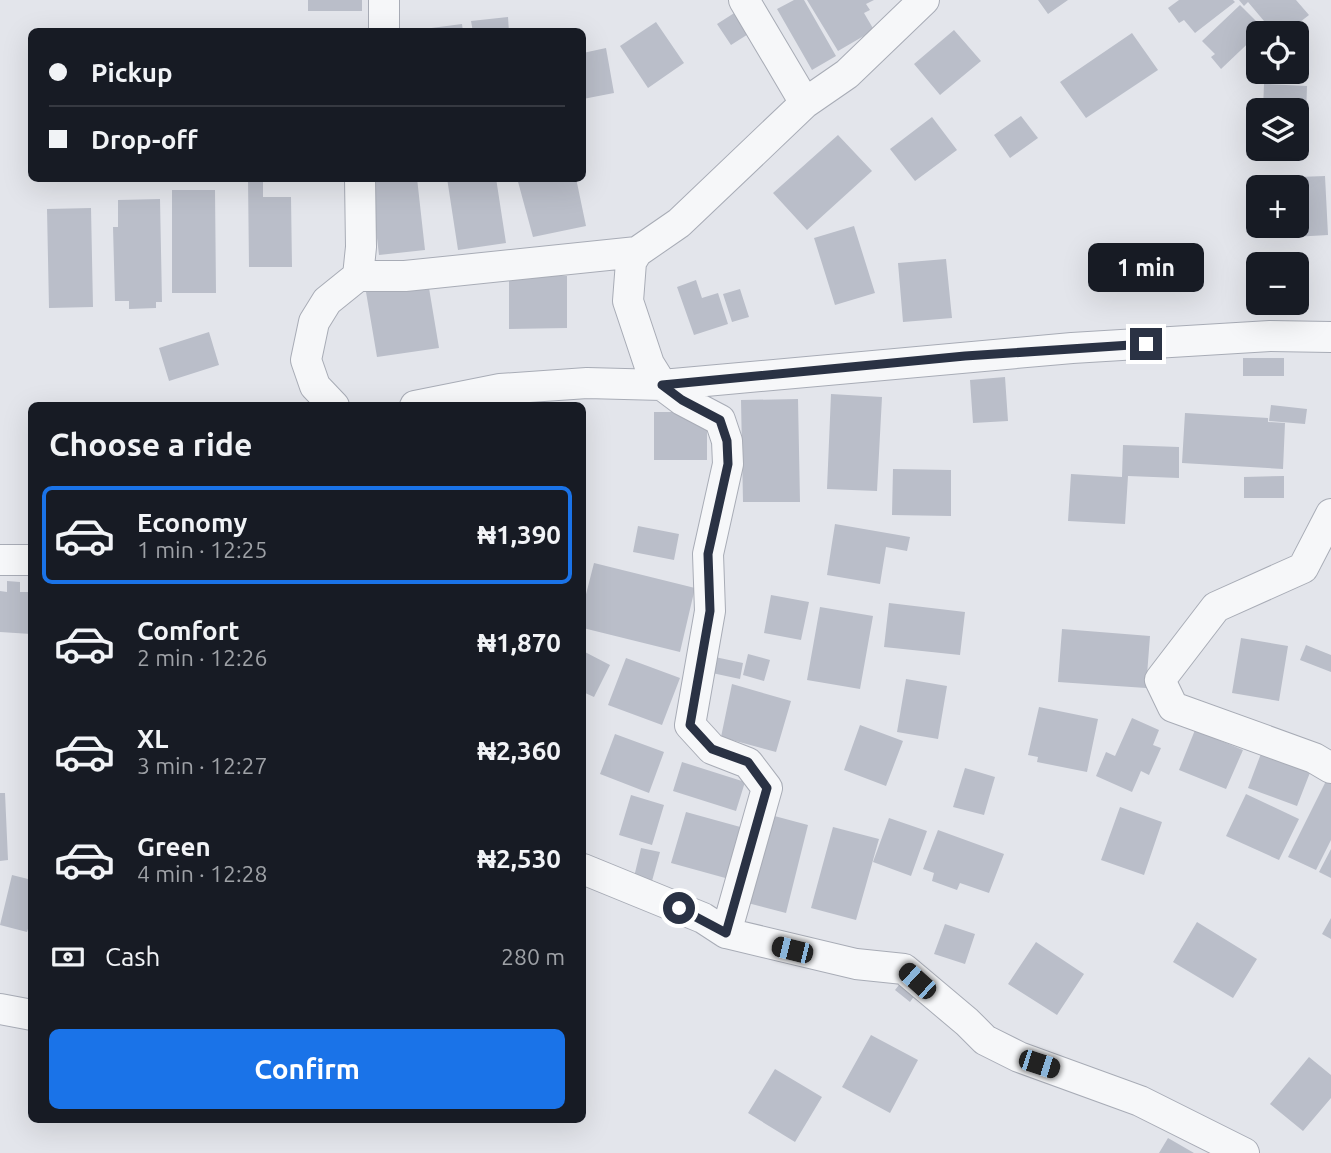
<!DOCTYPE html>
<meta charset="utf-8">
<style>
body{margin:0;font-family:Ubuntu,sans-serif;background:#20242c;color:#f1f3f6;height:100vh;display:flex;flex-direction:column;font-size:26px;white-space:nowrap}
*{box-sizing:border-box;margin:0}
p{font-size:23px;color:#9ea1a6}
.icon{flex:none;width:38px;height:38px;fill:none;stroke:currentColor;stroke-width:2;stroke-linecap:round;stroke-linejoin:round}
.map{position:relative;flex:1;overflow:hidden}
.side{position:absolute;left:28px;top:402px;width:558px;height:721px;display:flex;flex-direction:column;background:#171b24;border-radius:10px;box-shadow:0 7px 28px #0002}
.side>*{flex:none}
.hud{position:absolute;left:28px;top:28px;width:558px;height:154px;border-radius:10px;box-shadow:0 7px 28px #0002;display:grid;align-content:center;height:154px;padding:0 21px;background:#171b24}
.controls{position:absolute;left:1246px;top:21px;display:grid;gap:14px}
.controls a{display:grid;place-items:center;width:63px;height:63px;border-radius:10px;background:#171b24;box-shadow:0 7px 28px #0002;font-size:35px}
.end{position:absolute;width:32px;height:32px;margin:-16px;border:9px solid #2a3244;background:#fff;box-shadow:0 0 0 4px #fff}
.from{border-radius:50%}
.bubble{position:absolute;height:49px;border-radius:10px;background:#171b24;box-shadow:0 7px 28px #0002;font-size:23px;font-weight:600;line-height:49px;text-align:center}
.car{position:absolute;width:21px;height:42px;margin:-21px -10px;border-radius:9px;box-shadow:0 0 5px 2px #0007;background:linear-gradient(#222 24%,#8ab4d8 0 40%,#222 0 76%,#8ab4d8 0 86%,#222 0)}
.hud b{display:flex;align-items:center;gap:24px;height:66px;font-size:26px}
.hud b+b{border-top:2px solid #363941}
.hud i{width:18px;height:18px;background:#f1f3f6}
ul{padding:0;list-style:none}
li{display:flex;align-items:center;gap:21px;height:98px;margin:0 14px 10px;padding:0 7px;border:4px solid transparent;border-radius:10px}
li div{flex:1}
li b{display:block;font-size:26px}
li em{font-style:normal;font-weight:600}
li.selected{border-color:#1a73e8}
li>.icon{width:63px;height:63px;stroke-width:1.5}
h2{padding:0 21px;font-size:32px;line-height:84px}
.pay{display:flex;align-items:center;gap:18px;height:77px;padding:0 21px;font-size:26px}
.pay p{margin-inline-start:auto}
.cta{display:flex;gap:14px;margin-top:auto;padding:14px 21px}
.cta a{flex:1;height:80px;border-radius:10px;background:#1a73e8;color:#fff;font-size:28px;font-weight:600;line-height:80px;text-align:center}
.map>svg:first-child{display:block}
</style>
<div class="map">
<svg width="1331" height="1153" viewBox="0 0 1331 1153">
<rect width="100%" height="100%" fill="#e3e5eb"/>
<path fill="#babec9" d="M308 0H362V11H308Z
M794 0H804L836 56 812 70 777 9Z
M807 0H874L866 4 870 10 864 13 874 30 838 51Z
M1038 0H1068L1048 14Z
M1179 0H1233L1235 2 1195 33 1184 20 1179 23 1168 8Z
M1239 0H1296L1309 15 1286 33H1274L1248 2 1244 6Z
M1240 5 1258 23 1255 26 1261 31 1221 69 1211 57 1215 54 1202 41Z
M739 10 753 31 731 45 717 24Z
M508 17 509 32H473L471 21Z
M656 22 684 63 648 88 620 46Z
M462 24 463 32H416V30Z
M954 30 981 61 940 95 914 64Z
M1132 33 1158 70 1086 118 1060 82Z
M606 48 614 93 583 99V53Z
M1264 84 1307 86 1305 147H1297V110H1263Z
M1021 116 1038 138 1010 158 994 135Z
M932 117 957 150 915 181 890 149Z
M838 135 872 171 807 230 773 193Z
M1325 176 1328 235 1276 238V226H1297V187H1274L1273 178Z
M370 178H417L425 250 379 255Z
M447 178H496L506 243 458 250Z
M517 178H576L586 226 533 237Z
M248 179H263V197H291L292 267H249Z
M172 190H215L216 293H172Z
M160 199 162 302H156V308L129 309V301H115L113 227H118V200Z
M91 208 93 307 49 308 47 209Z
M854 226 875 293 835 305 814 238Z
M946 259 952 318 903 322 898 263Z
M509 276H567V328L509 329Z
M696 280 702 298 718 293 728 324 694 335 677 287Z
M428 282 439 348 377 357 366 292Z
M740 289 749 317 732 322 723 294Z
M209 332 219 365 169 381 159 348Z
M1243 358H1284V376H1243Z
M1005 377 1008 421 973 423 970 380Z
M831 394 882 397 877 491 827 489Z
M798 399 800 502H743L741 400Z
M1271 405 1307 409 1305 424 1269 421Z
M654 412H707V460H654Z
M1185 413 1268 418V422L1285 423 1283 469 1182 463Z
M1123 445 1179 447V478L1128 476 1125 524 1068 521 1071 474 1122 477Z
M893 469 951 470V516L892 515Z
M1284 476V498H1244V477Z
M835 524 910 537 907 551 886 547 880 584 827 575Z
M638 526 679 534 674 560 633 552Z
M594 563 695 588 680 652 583 628V606Z
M7 581 20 582V592H32L31 634 0 632V591L7 592Z
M771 595 809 602 801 640 764 633Z
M889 603 965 612 960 655 884 647Z
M820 607 873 616 860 689 807 680Z
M1062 629 1150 636 1146 688 1058 682Z
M1241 638 1288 646 1279 701 1232 693Z
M1306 645 1331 655V672L1300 660Z
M583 651 610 665 594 697 583 692Z
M748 654 770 660 764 681 743 675Z
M715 657 743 663 740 679 712 673Z
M626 658 680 678 662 725 608 705Z
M906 679 947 686 938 739 897 732Z
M732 684 791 701 776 752 721 737Z
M1039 707 1098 719 1087 772 1037 762 1038 757 1028 755Z
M1132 718 1159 730 1153 745 1161 748 1149 775 1141 771 1132 792 1096 776 1106 752 1115 756Z
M860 725 903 741 886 786 844 770Z
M1195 730 1243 750 1226 789 1179 770Z
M615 734 664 752 649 793 600 774Z
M1262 751 1311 770 1297 806 1248 788Z
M682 762 745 782 736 811 673 791Z
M965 768 995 777 984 815 953 807Z
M1327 779 1331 781V840L1316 870 1288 857Z
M0 793H5L8 860 0 861Z
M1246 794 1299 819 1279 860 1226 836Z
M631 795 664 805 652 845 619 835Z
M1120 807 1162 822 1144 875 1101 860Z
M686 812 744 828 729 879 671 863Z
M767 814 808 825 786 913 744 902Z
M889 818 927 831 911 876 873 862Z
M833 827 879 839 856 920 811 908Z
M938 830 1004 854 989 893 960 883 957 890 932 881 934 873 923 869Z
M641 848 660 852 652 881 634 877Z
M1331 849V878L1319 872Z
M12 875 32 880V916L27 932 0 925Z
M1331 918V939L1322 934Z
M1197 922 1257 959 1233 998 1173 962Z
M945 924 975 934 965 964 934 954Z
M1036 942 1084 974 1057 1015 1008 984Z
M906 976 920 988 910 1002 895 990Z
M871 1035 918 1060 890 1113 842 1087Z
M1309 1057 1331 1075V1098L1303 1131 1270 1104Z
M775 1069 822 1097 795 1142 748 1113Z
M1168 1138 1194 1153H1159Z"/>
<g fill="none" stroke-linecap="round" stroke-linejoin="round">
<g stroke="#a8acb6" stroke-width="32">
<path id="minor" d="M384 0V32
M744 0 805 103
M360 178 361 247 358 276H405L637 252
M334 406 315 386 306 360 314 322 327 301 358 276
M415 406 500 389 587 383 662 385 1072 348 1270 336 1331 337
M1331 514 1303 568 1216 607 1160 680 1173 707 1314 758 1331 768
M0 560H32
M583 869 703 918 726 933 856 964 904 969 967 1022 985 1040 1019 1057 1140 1101 1244 1153
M726 933 767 788 748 763 712 749 690 725 710 611 708 554 728 464 727 441 720 420 682 400 662 385 649 364 628 301 631 262 637 252 679 223 805 103 847 74 924 0
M0 1009 32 1015"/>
</g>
<use href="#minor" stroke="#f6f7f9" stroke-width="30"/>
</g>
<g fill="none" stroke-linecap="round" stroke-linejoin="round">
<path stroke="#2a3244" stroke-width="9" d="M679 908 726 933 767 788 748 762 712 749 690 725 710 611 708 554 728 464 727 441 720 420 682 400 662 385 965 356 1146 344"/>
</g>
</svg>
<div class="controls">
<a><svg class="icon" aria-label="locate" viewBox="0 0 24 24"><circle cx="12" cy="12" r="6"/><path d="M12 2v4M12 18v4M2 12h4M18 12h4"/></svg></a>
<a><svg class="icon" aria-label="layers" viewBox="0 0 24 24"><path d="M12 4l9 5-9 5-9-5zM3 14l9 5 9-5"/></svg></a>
<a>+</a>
<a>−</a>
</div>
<i class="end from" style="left:679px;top:908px"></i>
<i class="end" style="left:1146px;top:344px"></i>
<div class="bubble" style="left:1088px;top:243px;width:116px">1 min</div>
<i class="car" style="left:792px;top:950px;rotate:284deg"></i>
<i class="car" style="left:917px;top:981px;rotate:312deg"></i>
<i class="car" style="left:1039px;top:1064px;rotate:108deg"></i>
<div class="hud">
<b><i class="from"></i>Pickup</b>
<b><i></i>Drop-off</b>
</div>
<section class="side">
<h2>Choose a ride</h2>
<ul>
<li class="selected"><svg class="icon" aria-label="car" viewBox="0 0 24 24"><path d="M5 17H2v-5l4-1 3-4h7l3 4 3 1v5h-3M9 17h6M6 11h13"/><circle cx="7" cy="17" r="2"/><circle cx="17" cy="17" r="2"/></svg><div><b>Economy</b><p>1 min · 12:25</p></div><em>₦1,390</em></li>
<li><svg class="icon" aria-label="car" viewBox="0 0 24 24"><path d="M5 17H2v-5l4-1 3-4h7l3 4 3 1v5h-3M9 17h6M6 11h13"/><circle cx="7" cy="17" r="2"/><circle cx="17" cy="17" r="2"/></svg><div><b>Comfort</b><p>2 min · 12:26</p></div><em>₦1,870</em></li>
<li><svg class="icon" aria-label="car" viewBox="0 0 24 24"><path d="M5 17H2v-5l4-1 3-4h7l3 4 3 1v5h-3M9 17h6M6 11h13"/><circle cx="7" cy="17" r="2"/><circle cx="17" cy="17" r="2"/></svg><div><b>XL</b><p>3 min · 12:27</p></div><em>₦2,360</em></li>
<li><svg class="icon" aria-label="car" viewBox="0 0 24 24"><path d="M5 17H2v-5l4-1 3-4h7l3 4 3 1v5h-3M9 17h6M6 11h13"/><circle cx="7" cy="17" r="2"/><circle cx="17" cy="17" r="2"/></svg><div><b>Green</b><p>4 min · 12:28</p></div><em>₦2,530</em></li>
</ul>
<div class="pay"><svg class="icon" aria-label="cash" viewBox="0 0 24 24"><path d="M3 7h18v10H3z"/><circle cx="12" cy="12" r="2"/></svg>Cash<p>280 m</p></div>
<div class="cta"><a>Confirm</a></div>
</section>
</div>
